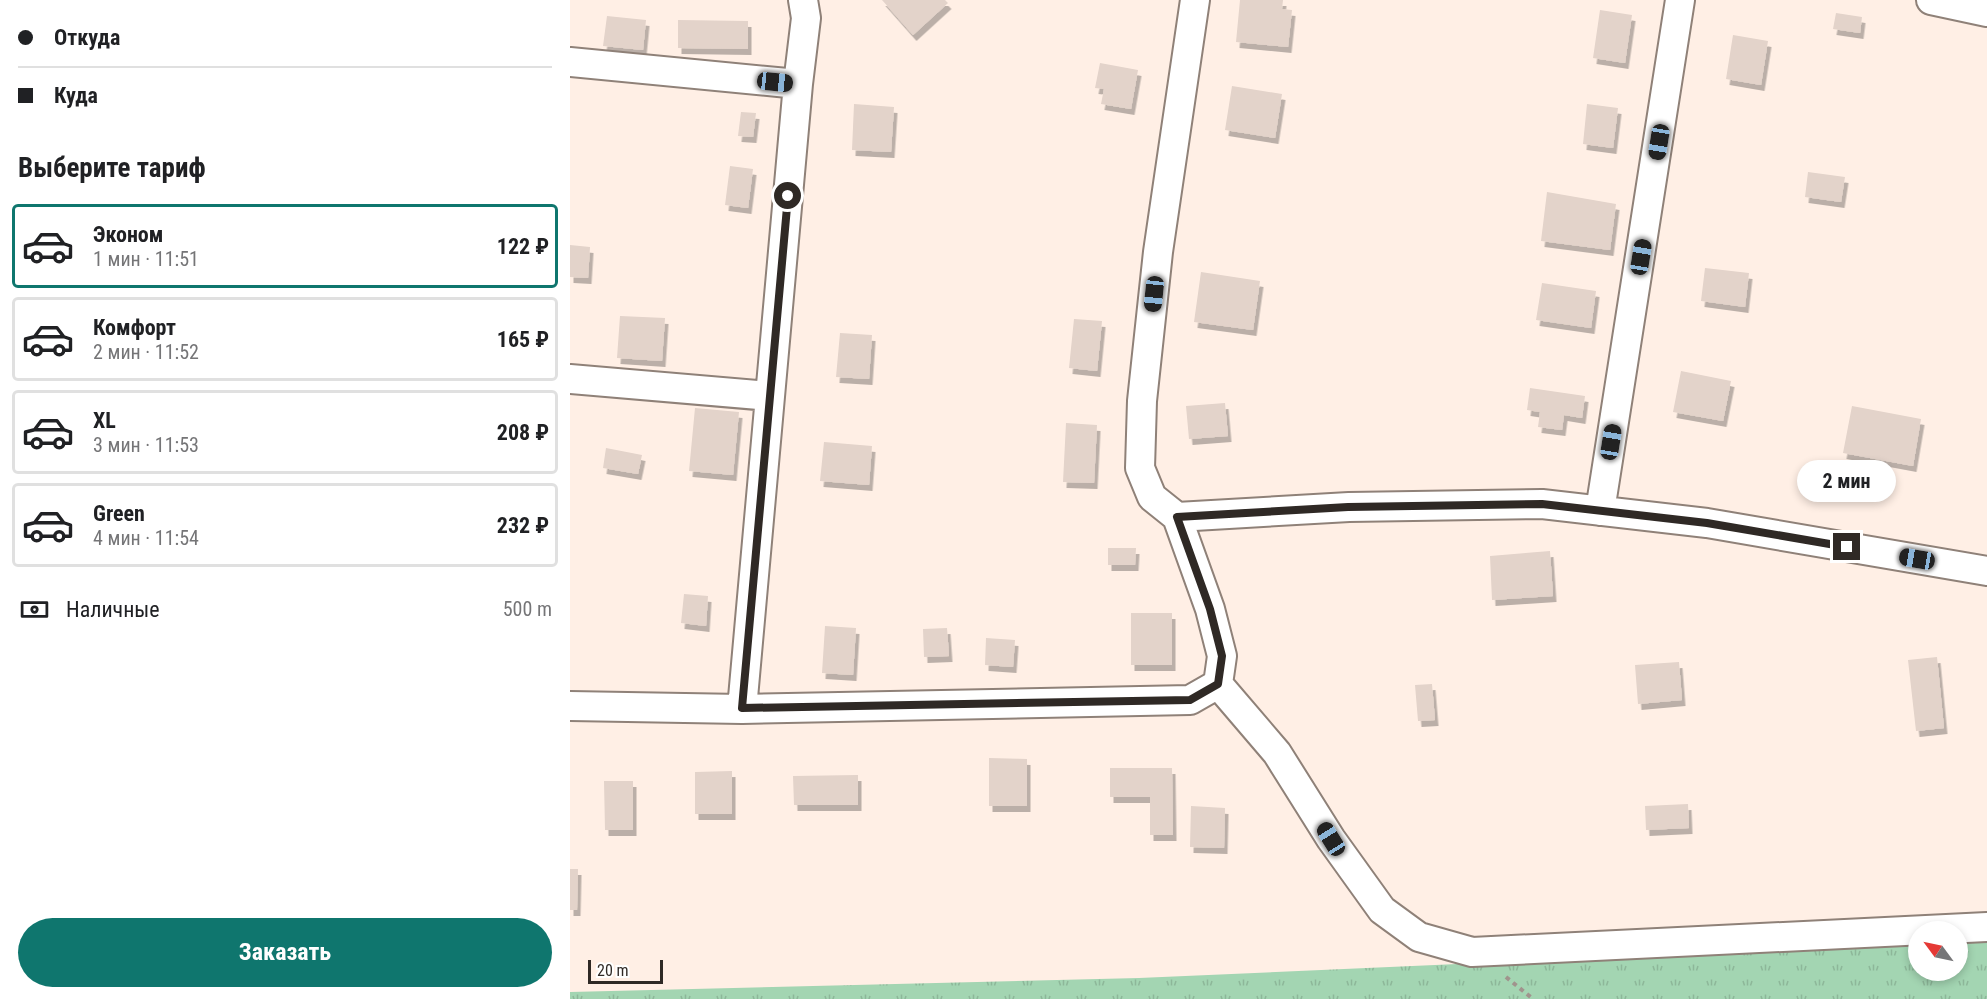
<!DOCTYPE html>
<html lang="ru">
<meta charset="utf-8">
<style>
body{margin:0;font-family:"Roboto Condensed",sans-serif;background:#f2f2f2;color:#202124;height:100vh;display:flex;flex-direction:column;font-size:22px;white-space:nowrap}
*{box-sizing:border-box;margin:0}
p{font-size:20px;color:#757577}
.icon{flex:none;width:33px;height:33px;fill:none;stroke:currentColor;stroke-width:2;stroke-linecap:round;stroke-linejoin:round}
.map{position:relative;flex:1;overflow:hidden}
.sheet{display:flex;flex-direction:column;background:#fff;width:570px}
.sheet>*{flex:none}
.top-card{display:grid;align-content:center;height:132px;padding:0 18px;background:#fff}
.needle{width:39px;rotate:303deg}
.fabs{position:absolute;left:1338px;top:921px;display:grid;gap:12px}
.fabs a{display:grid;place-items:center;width:60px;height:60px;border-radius:50%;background:#fff;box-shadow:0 3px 9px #0003;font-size:30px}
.scale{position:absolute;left:18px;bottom:15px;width:75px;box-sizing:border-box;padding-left:6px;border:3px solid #2f2925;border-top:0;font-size:16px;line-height:21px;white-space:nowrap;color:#2f2925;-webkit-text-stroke:4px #fff;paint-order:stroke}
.end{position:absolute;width:27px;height:27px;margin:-14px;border:8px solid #2f2925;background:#fff;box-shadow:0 0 0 3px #fff}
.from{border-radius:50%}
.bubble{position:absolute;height:42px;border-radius:21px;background:#fff;box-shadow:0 3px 9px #0003;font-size:20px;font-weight:700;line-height:42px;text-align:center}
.car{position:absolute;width:18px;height:36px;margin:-18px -9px;border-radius:8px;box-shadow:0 0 4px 2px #0007;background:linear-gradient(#222 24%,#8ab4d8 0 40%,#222 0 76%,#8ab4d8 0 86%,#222 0)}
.top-card b{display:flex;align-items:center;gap:21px;height:57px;font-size:22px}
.top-card b+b{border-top:2px solid #e0e0e0}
.top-card i{width:15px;height:15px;background:#202124}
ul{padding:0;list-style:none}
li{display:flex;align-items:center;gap:18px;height:84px;margin:0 12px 9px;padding:0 6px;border:3px solid #e0e0e0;border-radius:6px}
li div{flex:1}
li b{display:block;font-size:22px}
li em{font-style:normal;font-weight:700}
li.active{border-color:#0f766e}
li>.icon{width:54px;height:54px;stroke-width:1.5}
h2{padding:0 18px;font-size:27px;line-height:72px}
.pay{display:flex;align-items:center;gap:15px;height:66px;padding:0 18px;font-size:22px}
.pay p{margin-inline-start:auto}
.cta{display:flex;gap:12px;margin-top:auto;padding:12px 18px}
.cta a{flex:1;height:69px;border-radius:36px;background:#0f766e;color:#fff;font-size:24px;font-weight:700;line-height:69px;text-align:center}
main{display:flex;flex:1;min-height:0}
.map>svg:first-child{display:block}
</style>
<main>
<section class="sheet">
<div class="top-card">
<b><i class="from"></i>Откуда</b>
<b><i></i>Куда</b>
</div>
<h2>Выберите тариф</h2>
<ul>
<li class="active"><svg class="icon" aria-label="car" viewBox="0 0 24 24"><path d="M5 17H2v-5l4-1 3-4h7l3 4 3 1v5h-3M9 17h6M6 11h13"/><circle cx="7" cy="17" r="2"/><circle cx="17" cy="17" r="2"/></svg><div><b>Эконом</b><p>1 мин · 11:51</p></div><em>122 ₽</em></li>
<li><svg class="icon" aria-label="car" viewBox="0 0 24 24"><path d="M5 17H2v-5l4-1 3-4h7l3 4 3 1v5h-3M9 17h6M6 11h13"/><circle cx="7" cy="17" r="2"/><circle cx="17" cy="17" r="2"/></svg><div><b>Комфорт</b><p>2 мин · 11:52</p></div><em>165 ₽</em></li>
<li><svg class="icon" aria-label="car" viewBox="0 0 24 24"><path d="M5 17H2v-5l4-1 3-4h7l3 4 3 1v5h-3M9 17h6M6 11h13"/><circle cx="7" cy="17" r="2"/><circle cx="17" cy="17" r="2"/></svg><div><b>XL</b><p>3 мин · 11:53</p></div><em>208 ₽</em></li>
<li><svg class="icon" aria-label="car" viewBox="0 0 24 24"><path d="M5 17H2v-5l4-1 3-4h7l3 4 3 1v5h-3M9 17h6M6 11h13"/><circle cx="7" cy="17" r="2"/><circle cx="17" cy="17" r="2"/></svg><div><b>Green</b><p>4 мин · 11:54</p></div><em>232 ₽</em></li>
</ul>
<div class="pay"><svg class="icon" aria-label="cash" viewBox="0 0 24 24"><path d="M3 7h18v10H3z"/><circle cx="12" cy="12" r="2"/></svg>Наличные<p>500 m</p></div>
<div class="cta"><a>Заказать</a></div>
</section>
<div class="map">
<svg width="1417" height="999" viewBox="0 0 1417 999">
<defs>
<pattern id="grass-tufts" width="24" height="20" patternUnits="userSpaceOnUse" patternTransform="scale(1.5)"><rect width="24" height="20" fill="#a3d5b2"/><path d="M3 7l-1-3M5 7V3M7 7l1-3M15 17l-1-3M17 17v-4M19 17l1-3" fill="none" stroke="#8db799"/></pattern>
<filter id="shadow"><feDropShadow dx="3.5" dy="6" stdDeviation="0" flood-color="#0004"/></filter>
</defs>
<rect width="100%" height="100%" fill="#ffefe5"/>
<path fill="url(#grass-tufts)" d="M1417 942V999H0V992L569 978 1348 944V970H1388V943Z"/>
<path fill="#e3d3ca" filter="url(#shadow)" d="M312 0H375L378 3 343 35Z
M670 0H713L712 9 722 10 718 47 666 42Z
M1030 10 1062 15 1055 63 1023 58Z
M1266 13 1292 17 1290 33 1263 29Z
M37 16 76 20 73 50 33 46Z
M108 20 178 21V49L108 48Z
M1163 35 1198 41 1191 85 1156 79Z
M530 63 568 70 561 109 531 104 534 89 525 88Z
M662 86 712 94 705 138 655 130Z
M284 104 324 107 321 152 282 150Z
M1017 104 1048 108 1043 148 1013 144Z
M171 112 186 113 183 137 168 136Z
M160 166 183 169 178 208 155 205Z
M1238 172 1275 177 1271 202 1235 197Z
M977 192 1046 204 1040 250 971 241Z
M0 245 20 247 18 278 0 277Z
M1135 268 1179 273 1175 307 1131 301Z
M631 272 690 281 683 330 624 322Z
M972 283 1026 291 1021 328 966 320Z
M50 316 95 318 92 361 47 358Z
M504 319 532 321 527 371 499 368Z
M270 333 302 335 299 379 266 377Z
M1111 371 1161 381 1153 421 1103 412Z
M960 388 1015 396 1012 418 994 415 992 430 968 427 970 412 957 410Z
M655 403 658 436 619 439 616 406Z
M1282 406 1351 419 1343 466 1273 453Z
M125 408 169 412 163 475 119 471Z
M496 423 527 425 524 483 493 482Z
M254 442 302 446 299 485 250 481Z
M36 448 72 455 68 474 33 468Z
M538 548H566L565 565H538Z
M980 551 983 596 922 600 920 556Z
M114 594 138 596 136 626 111 623Z
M561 613H602V665H561Z
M255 626 286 628 283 675 252 673Z
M377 628 379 656 354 657 353 629Z
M416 638 445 640 443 667 415 665Z
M1367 657 1374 728 1346 731 1338 660Z
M1109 662 1112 700 1068 704 1065 665Z
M862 684 865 720 848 721 845 685Z
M419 758 457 759V806H419Z
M540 768H602L603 835H580V797H540Z
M162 771V814H125V772Z
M288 775V805H224L223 776Z
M34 781H63V830H35Z
M1118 804 1119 828 1076 830 1075 806Z
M621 806 655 808 654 848 620 847Z
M0 869H8L7 910H0Z"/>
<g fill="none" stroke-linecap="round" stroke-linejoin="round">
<g stroke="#8f8178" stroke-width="32">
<path id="minor" d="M1361 0 1417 12
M0 62 228 84
M0 379 199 396
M1030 511 1110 0
M607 517 779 507 972 504 1137 523 1417 571
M648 684 707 753 761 839 812 910 849 937 902 952 1417 927
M0 706 172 709 620 700 648 684 652 656 640 609 607 517 582 497 570 468 572 401 588 252 625 0
M172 709 228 84 236 18 233 0"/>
</g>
<path stroke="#a0948d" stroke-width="4" stroke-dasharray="4.5 4.5" stroke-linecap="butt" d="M936 977 963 999"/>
<use href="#minor" stroke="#fff" stroke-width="28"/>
</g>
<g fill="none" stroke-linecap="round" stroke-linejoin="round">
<path stroke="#2f2925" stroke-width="8" d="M218 196 172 708 620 700 648 684 652 656 640 609 607 517 778 507 972 504 1137 523 1277 547"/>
</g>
</svg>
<div class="fabs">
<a><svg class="needle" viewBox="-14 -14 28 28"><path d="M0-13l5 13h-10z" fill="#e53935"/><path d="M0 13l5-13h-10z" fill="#757577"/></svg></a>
</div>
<div class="scale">20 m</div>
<i class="end from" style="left:218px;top:196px"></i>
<i class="end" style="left:1277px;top:547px"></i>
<div class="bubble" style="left:1227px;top:460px;width:99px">2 мин</div>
<i class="car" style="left:205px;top:82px;rotate:96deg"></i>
<i class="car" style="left:1089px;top:142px;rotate:189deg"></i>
<i class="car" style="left:1071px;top:257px;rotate:9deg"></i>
<i class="car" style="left:584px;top:294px;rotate:186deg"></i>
<i class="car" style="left:1041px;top:442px;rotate:9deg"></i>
<i class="car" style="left:1347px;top:559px;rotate:280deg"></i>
<i class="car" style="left:761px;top:839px;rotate:328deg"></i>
</div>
</main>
